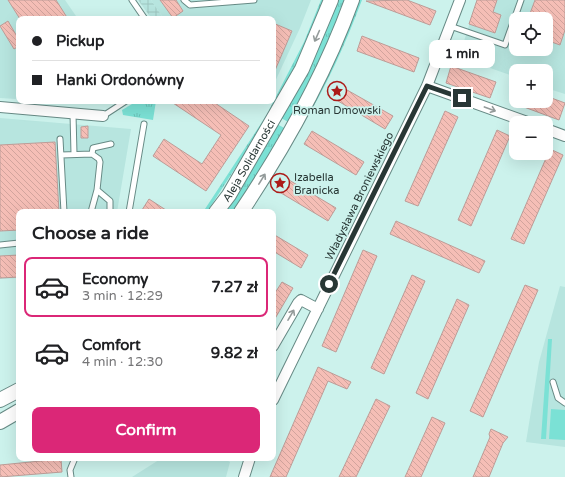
<!DOCTYPE html>
<meta charset="utf-8">
<style>
body{margin:0;font-family:"Varela Round",sans-serif;background:#f2f2f2;color:#202124;height:100vh;display:flex;flex-direction:column;font-size:15px;white-space:nowrap}
*{box-sizing:border-box;margin:0}
p{font-size:13px;color:#757577}
.icon{flex:none;width:22px;height:22px;fill:none;stroke:currentColor;stroke-width:2;stroke-linecap:round;stroke-linejoin:round}
.map{position:relative;flex:1;overflow:hidden}
.panel{position:absolute;left:16px;top:209px;width:260px;height:252px;display:flex;flex-direction:column;background:#fff;border-radius:8px;box-shadow:0 4px 16px #0002}
.panel>*{flex:none}
.hud{position:absolute;left:16px;top:16px;width:260px;height:88px;border-radius:8px;box-shadow:0 4px 16px #0002;display:grid;align-content:center;height:88px;padding:0 16px;background:#fff}
.buttons{position:absolute;left:509px;top:12px;display:grid;gap:8px}
.buttons a{display:grid;place-items:center;width:44px;height:44px;border-radius:8px;background:#fff;box-shadow:0 4px 16px #0002;font-size:20px}
.end{position:absolute;width:18px;height:18px;margin:-9px;border:5px solid #283735;background:#fff;box-shadow:0 0 0 2px #fff}
.from{border-radius:50%}
.bubble{position:absolute;height:28px;border-radius:8px;background:#fff;box-shadow:0 4px 16px #0002;font-size:13px;font-weight:700;line-height:28px;text-align:center}
.hud b{display:flex;align-items:center;gap:14px;height:38px;font-size:15px}
.hud b+b{border-top:1px solid #e0e0e0}
.hud i{width:10px;height:10px;background:#202124}
ul{padding:0;list-style:none}
li{display:flex;align-items:center;gap:12px;height:60px;margin:0 8px 6px;padding:0 8px;border:2px solid transparent;border-radius:8px}
li div{flex:1}
li b{display:block;font-size:15px}
li em{font-style:normal;font-weight:700}
li.selected{border-color:#db2777}
li>.icon{width:36px;height:36px;stroke-width:1.5}
h2{padding:0 16px;font-size:18px;line-height:48px}
.cta{display:flex;gap:8px;margin-top:auto;padding:8px 16px}
.cta a{flex:1;height:46px;border-radius:8px;background:#db2777;color:#fff;font-size:16px;font-weight:700;line-height:46px;text-align:center}
.map>svg:first-child{display:block}
</style>
<div class="map">
<svg width="565" height="477" viewBox="0 0 565 477">
<defs>
<pattern id="industrial-grid" width="8" height="8" patternUnits="userSpaceOnUse"><rect width="8" height="8" fill="#b7e5df"/><path d="M0 4h8M4 0v8" fill="none" stroke="#9dc5c0"/></pattern>
<pattern id="grass-tufts" width="24" height="20" patternUnits="userSpaceOnUse"><rect width="24" height="20" fill="#7be1d5"/><path d="M3 7l-1-3M5 7V3M7 7l1-3M15 17l-1-3M17 17v-4M19 17l1-3" fill="none" stroke="#6ac2b7"/></pattern>
<pattern id="building-back-hatch" width="6" height="6" patternUnits="userSpaceOnUse"><rect width="6" height="6" fill="#f5beb6"/><path d="M-1 5l2 2M0 0l6 6M5-1l2 2" fill="none" stroke="#d2a49d"/></pattern>
</defs>
<rect width="100%" height="100%" fill="#ccf2ec"/>
<path fill="#b7e5df" fill-rule="evenodd" d="M0 0H65L76 16 70 19H19V83L16 99 0 98Z
M151 0H311L300 28 273 86V19H237L236 16 201 19H164Z
M477 0H565V94L546 88V71H516V77L459 57ZM516 19H546V49H516Z
M0 118 131 129 117 212H19V278L0 279Z
M560 286 565 287V447L526 442 539 362Z
M162 458H223L230 462 226 477H132Z"/>
<path fill="url(#industrial-grid)" d="M138 0H151L164 19H152Z"/>
<path fill="url(#grass-tufts)" d="M321 0H325L291 76 272 112 269 110 304 42Z
M336 0H347L322 60 290 123 281 118Z
M358 0H362C345 45 326 88 300 129L298 128Z
M137 101H156L153 120 123 115 122 110Z
M266 116 268 117 207 212H203Z
M277 124 286 129 250 189 233 212H220Z"/>
<path fill="#7be1d5" d="M548 339H552L546 439H541Z
M551 409 565 410V440L549 439Z"/>
<path fill="url(#building-back-hatch)" stroke="#bd9c97" d="M8 0H56L68 19H20Z
M160 0H176L183 11 173 18Z
M407 0 436 11 430 25 366 1Z
M477 0H497L493 12 501 15 495 33 469 24Z
M535 0H565V30L560 45 546 40V19H528Z
M8 21 19 40V46L14 49 0 26Z
M273 23 292 31 273 75Z
M362 36 419 58 414 72 357 51Z
M456 41 463 43 458 56 451 54Z
M451 66 496 82 490 98 446 83Z
M340 86 393 116 385 129 333 98Z
M546 96 565 103 559 120 524 107 526 101H546Z
M170 101H212L249 126 206 191 153 156 164 139 202 164 221 135Z
M445 111 458 117 418 206 405 201Z
M88 126V138H81V127Z
M497 130 510 136 471 226 458 220Z
M312 131 364 162 356 175 304 144Z
M55 142 59 212H19V230L0 231V145Z
M550 149 563 155 524 244 511 239Z
M284 177 336 208 328 221 276 190Z
M149 199 169 212H146L142 210Z
M396 221 485 261 479 273 390 234Z
M273 234 308 255 301 268 273 251Z
M363 250 377 256 336 352 322 346Z
M19 255V277L0 278V256Z
M412 275 425 281 384 374 371 368Z
M282 282 293 288 273 322V296Z
M525 285 538 290 483 417 470 411Z
M457 299 469 305 428 399 416 393Z
M318 367 351 382 347 389 328 381 286 477H270Z
M376 399 390 406 356 477H339Z
M432 417 445 423 421 477H405Z
M491 429 508 437 503 443 489 477H473L490 437 489 434Z
M61 459 62 472 0 477V465Z"/>
<g fill="none" stroke-linecap="round" stroke-linejoin="round">
<g stroke="#678a85" stroke-width="7">
<path id="service" d="M132 0 145 19
M184 0 190 5 254 0
M450 26 505 45 521 0
M73 114 74 154
M103 116 126 101
M60 139 64 212
M92 154 99 159 100 162 97 190 110 201V212
M61 155 92 154 93 148 111 144
M91 212 97 190
M129 212 144 124
M0 245 19 243
M553 382 558 398 565 403
M71 477 70 470 75 458"/>
</g>
<g stroke="#678a85" stroke-width="12">
<path id="minor" d="M427 86 530 123
M0 107 103 116
M546 129 565 136
M273 346 298 303 301 300 318 309
M273 400 427 86 460 0
M244 477 250 458"/>
</g>
<g stroke="#678a85" stroke-width="16">
<g id="secondary">
<path id="s1" d="M216 212 229 195 302 69 331 0"/>
<path d="M241 212C285 146 325 75 352 0"/>
<path d="M0 400 19 390"/>
<path d="M0 422 19 411"/>
</g>
</g>
<use href="#service" stroke="#fff" stroke-width="5"/>
<use href="#minor" stroke="#fff" stroke-width="10"/>
<use href="#secondary" stroke="#fff" stroke-width="14"/>
</g>
<defs><path id="oneway-shaft" d="M-6 0H5M1.5-3L5.5 0L1.5 3" fill="none" stroke-width="1.6" stroke-linecap="round" stroke-linejoin="round"/></defs>
<g stroke="#949b9a">
<use href="#oneway-shaft" transform="translate(317 36) rotate(114)"/>
<use href="#oneway-shaft" transform="translate(490 109) rotate(20)"/>
<use href="#oneway-shaft" transform="translate(262 179) rotate(-58)"/>
<use href="#oneway-shaft" transform="translate(291 315) rotate(-60)"/>
</g>
<g fill="none" stroke-linecap="round" stroke-linejoin="round">
<path stroke="#283735" stroke-width="5" d="M329 284 427 86 462 98"/>
</g>
<defs>
<g id="sight-ring" transform="scale(1)"><circle r="9.5" fill="#ccf2ec" stroke="#ac1b18" stroke-width="1.5"/><path d="M0-6L1.8-2.2L6-1.7L2.9 1.2L3.7 5.4L0 3.3L-3.7 5.4L-2.9 1.2L-6-1.7L-1.8-2.2Z" fill="#ac1b18"/></g>
</defs>
<g fill-rule="evenodd">
<use href="#sight-ring" x="337" y="91"/>
<use href="#sight-ring" x="280" y="183"/>
</g>
<g text-anchor="middle" stroke-width="3.5" stroke-linejoin="round" paint-order="stroke">
<g font-size="11" fill="#283735" stroke="#ccf2ec">
<text x="337" y="114">Roman Dmowski</text>
<text x="294" y="181" text-anchor="start">Izabella<tspan x="294" dy="13">Branicka</tspan></text>
</g>
<g font-size="11" fill="#283735" stroke="#ccf2ec">
<text dy="4" stroke="none"><textPath href="#s1" startOffset="61">Aleja Solidarności</textPath></text>
<text transform="translate(359 196) rotate(-64)" y="4">Władysława Broniewskiego</text>
</g>
</g>
</svg>
<div class="buttons">
<a><svg class="icon" aria-label="locate" viewBox="0 0 24 24"><circle cx="12" cy="12" r="6"/><path d="M12 2v4M12 18v4M2 12h4M18 12h4"/></svg></a>
<a>+</a>
<a>−</a>
</div>
<i class="end from" style="left:329px;top:284px"></i>
<i class="end" style="left:462px;top:98px"></i>
<div class="bubble" style="left:429px;top:40px;width:66px">1 min</div>
<div class="hud">
<b><i class="from"></i>Pickup</b>
<b><i></i>Hanki Ordonówny</b>
</div>
<section class="panel">
<h2>Choose a ride</h2>
<ul>
<li class="selected"><svg class="icon" aria-label="car" viewBox="0 0 24 24"><path d="M5 17H2v-5l4-1 3-4h7l3 4 3 1v5h-3M9 17h6M6 11h13"/><circle cx="7" cy="17" r="2"/><circle cx="17" cy="17" r="2"/></svg><div><b>Economy</b><p>3 min · 12:29</p></div><em>7.27 zł</em></li>
<li><svg class="icon" aria-label="car" viewBox="0 0 24 24"><path d="M5 17H2v-5l4-1 3-4h7l3 4 3 1v5h-3M9 17h6M6 11h13"/><circle cx="7" cy="17" r="2"/><circle cx="17" cy="17" r="2"/></svg><div><b>Comfort</b><p>4 min · 12:30</p></div><em>9.82 zł</em></li>
</ul>
<div class="cta"><a>Confirm</a></div>
</section>
</div>
